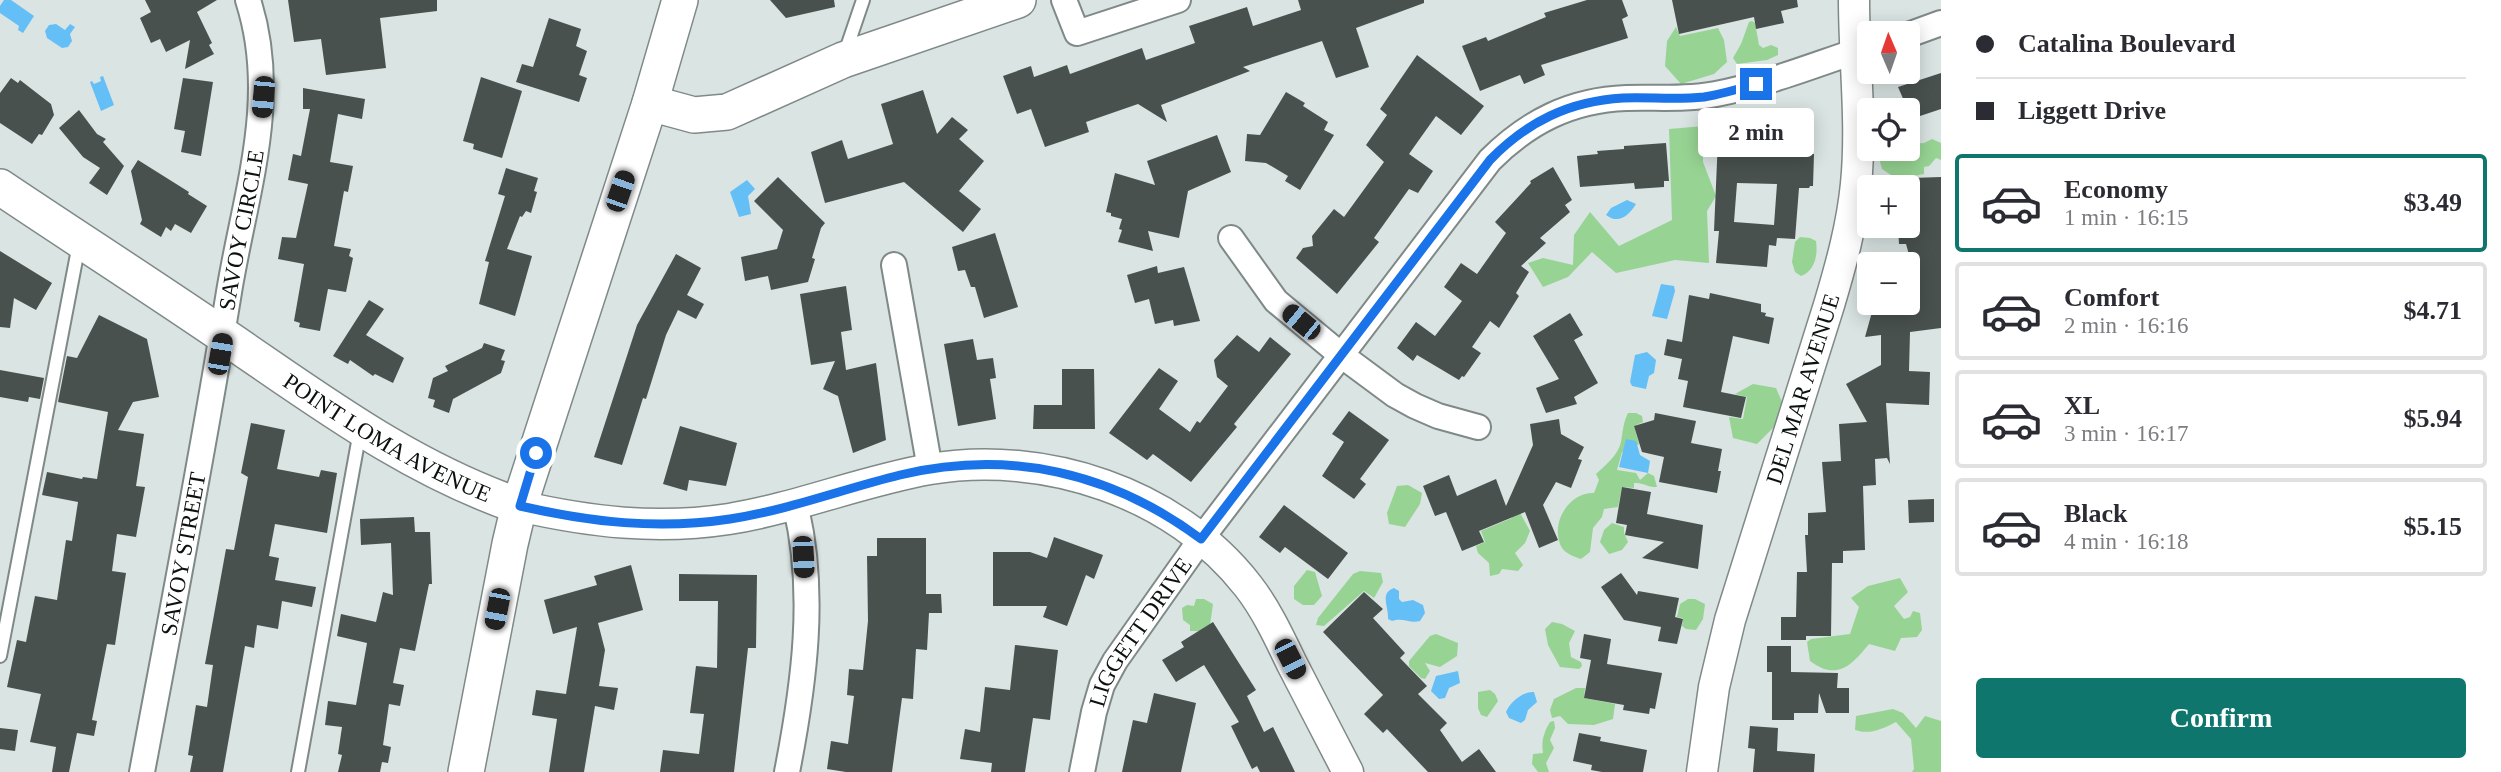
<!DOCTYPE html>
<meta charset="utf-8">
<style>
body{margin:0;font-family:"Times New Roman",serif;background:#f2f2f3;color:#2b2b33;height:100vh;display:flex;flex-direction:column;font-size:26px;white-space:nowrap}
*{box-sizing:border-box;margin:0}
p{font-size:23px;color:#7c7c81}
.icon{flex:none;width:38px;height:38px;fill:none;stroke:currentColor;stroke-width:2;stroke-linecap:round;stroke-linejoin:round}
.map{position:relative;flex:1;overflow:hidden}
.panel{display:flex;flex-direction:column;background:#fff;width:560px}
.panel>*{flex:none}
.guide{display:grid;align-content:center;height:154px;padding:0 35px;background:#fff}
.needle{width:46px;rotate:358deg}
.fabs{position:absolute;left:1857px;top:21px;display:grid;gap:14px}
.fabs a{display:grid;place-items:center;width:63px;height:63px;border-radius:7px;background:#fff;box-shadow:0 4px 18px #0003;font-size:35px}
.end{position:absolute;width:32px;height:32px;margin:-16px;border:9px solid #1a73e8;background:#fff;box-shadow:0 0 0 4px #fff}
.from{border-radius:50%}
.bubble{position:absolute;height:49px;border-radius:7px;background:#fff;box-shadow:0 4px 18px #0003;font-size:23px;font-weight:800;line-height:49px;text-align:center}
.car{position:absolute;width:21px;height:42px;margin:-21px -10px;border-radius:9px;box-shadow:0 0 5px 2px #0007;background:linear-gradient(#222 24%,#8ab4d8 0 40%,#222 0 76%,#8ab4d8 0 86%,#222 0)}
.guide b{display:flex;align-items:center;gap:24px;height:66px;font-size:26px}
.guide b+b{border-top:2px solid #e1e1e2}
.guide i{width:18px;height:18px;background:#2b2b33}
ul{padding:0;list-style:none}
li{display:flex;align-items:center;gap:21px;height:98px;margin:0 14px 10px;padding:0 21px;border:4px solid #e1e1e2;border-radius:7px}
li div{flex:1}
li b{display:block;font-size:26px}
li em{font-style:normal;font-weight:800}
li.on{border-color:#0f766e}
li>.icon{width:63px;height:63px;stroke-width:1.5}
.primary-button{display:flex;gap:14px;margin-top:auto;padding:14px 35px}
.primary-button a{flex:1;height:80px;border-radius:7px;background:#0f766e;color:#fff;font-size:28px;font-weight:800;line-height:80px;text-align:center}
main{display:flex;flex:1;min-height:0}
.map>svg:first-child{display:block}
</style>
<main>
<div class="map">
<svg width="1941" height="772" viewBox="0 0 1941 772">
<rect width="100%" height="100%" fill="#d9e4e3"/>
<path fill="#97d493" d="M1752 21 1755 23 1759 45 1763 48 1771 45 1778 48V55L1767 60 1737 64 1733 58 1741 44 1749 22Z
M1676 27 1680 36 1718 28 1724 40 1727 62 1714 74 1681 84 1665 66 1667 41Z
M1704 126 1703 162 1716 196 1707 211 1709 263 1675 260 1616 273 1592 252 1568 277 1543 287 1528 263 1543 258 1573 265 1574 235 1590 212 1619 246 1672 220 1669 129Z
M1932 139 1941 143V160L1936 158 1929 166 1924 167V174L1897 179 1882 169 1879 158 1881 149H1908V144L1924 143Z
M1800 237 1810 238 1816 241C1818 255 1815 271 1801 276L1795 272 1792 262 1795 242Z
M1753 384 1776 388 1783 404 1776 425 1757 444 1733 438 1729 417 1743 419 1747 397 1735 394Z
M1628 413H1636L1642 416 1643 422 1634 426 1639 444 1627 453 1622 452 1617 470 1636 473 1640 480 1648 473 1654 476 1657 487C1649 488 1643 482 1634 483V488L1622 487 1618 507 1604 509 1602 517 1593 528 1590 552 1581 559C1575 557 1566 554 1562 548 1549 525 1568 492 1594 493L1599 480 1596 474C1606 465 1618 455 1621 442 1623 431 1623 423 1628 413Z
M1408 485 1422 493 1420 504 1405 527 1389 524 1387 513 1397 486Z
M1508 507 1518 509 1530 531 1525 543 1515 553 1523 565 1518 571 1502 569 1499 574 1490 576 1489 563 1478 553 1476 546 1485 542 1481 531 1512 518Z
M1612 523 1624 527V533L1628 542 1622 550 1609 554 1600 542 1604 530Z
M1307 570 1315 572 1322 596 1314 605H1303L1294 599V586Z
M1360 571 1381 573 1383 582 1374 598 1364 591 1324 626 1316 625 1318 618 1353 574Z
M1900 578 1908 592 1894 606 1904 619 1910 617 1913 611 1920 613 1922 630 1917 637 1901 638 1895 651 1869 644C1851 666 1837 681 1810 661L1807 642 1811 639 1850 634 1859 607 1851 598 1868 586Z
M1196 599H1204L1213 604 1210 625 1201 631H1190V625L1183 620 1182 608 1187 605 1194 606Z
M1688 599H1695L1705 604 1703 619 1696 630 1686 629 1682 626 1683 618 1677 617 1680 604Z
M1552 622 1562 624 1575 631 1569 643 1571 657 1581 662 1582 666 1579 669 1560 667 1548 645 1545 629Z
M1436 634 1458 643 1457 656 1440 667 1425 663 1430 671 1425 679 1421 678 1409 666V661L1430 636Z
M1576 688H1585L1584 698 1615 704 1613 719 1594 725 1568 724 1560 716 1552 718 1550 710 1554 699Z
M1490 690 1495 694 1498 701 1487 717 1481 715 1478 708V692Z
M1893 709 1903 713 1916 728 1925 716 1941 721V772H1912L1914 769 1911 739 1896 722C1882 729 1871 735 1855 730L1856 716Z
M1554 721 1555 728 1550 740 1554 748 1546 763 1549 772H1538L1532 764 1533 754 1543 753C1541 741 1544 732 1550 722Z"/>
<path fill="#65bff7" d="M4 0H11L34 16 23 33 18 30 19 26 0 13V6Z
M56 24 65 30 70 24 75 27 70 34 72 41 68 47 62 48 47 38 45 31 49 25Z
M103 76 114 105 101 111 90 82 92 81 94 84 101 81 100 77Z
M747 180 755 189 748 196 751 214 739 217 730 192Z
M1627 200 1636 204C1629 215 1619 225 1606 215L1611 208Z
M1661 284 1674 286 1675 291 1667 319 1652 316Z
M1647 352 1656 360 1654 373 1649 376 1646 389 1632 386 1630 382 1635 355Z
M1626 439 1636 441 1640 455 1650 461 1648 473 1619 467Z
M1394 588 1399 591V599L1402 602 1413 600 1423 605 1425 613 1420 621C1410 624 1403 617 1392 621L1388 619C1389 607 1379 593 1394 588Z
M1458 671 1460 683 1449 688 1445 698 1439 699 1431 691 1436 676Z
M1534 692 1537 702 1528 710 1525 720 1521 723 1509 718 1506 712C1510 702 1523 691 1534 692Z"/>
<path fill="#49514e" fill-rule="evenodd" d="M145 0H217L197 12 212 43 209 45 214 54 185 69 190 40 166 52 160 39 151 43 140 18 151 12Z
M288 0H437V11L380 18 386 68 326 75 321 39 294 42Z
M770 0H834L835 7 786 18Z
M1298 0H1424V3L1356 28 1369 67 1336 78 1322 41 1243 67 1250 71 1161 105 1167 122 1138 104 1086 122 1089 132 1045 147 1031 109 1017 114 1003 76 1031 66 1034 77 1067 65 1070 74 1142 48 1146 60 1195 43 1189 26 1247 7 1253 26 1301 10Z
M1587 0H1622L1628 16 1622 19 1628 38 1541 65 1545 75 1524 84 1520 75 1480 91 1462 46 1486 37 1488 41 1546 17 1544 13Z
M1672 0H1797L1798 7 1781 11 1784 23 1756 29 1754 17 1679 34Z
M549 18 581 29 576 46 587 51 579 75 587 78 579 102 516 82 522 64 533 67Z
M1417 55 1484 106 1461 135 1436 116 1409 154 1433 171 1418 193 1409 189 1374 238 1379 242 1337 294 1296 258 1303 248 1313 246 1312 236 1334 209 1344 217 1384 162 1366 145 1387 115 1380 109Z
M1941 73V109L1908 120V110L1898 87Z
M481 77 522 91 502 158 473 149 474 144 463 141Z
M11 78 18 83 20 80 51 104 54 115 42 135 39 134 32 144 0 123V93Z
M183 78 213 82 201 156 181 152 185 131 174 129Z
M303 88 365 99 362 119 338 114 330 162 353 166 348 192 344 191 334 246 351 249 349 256 353 258 346 292 328 289 320 331 299 327 300 323 294 321 304 264 278 259 282 237 296 238 308 184 288 180 293 154 301 156 310 109H303Z
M923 90 937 134 952 117 968 130 959 139 984 161 959 191 981 209 963 232 904 182 825 203 811 152 842 140 848 159 893 144 881 104Z
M1286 92 1305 103 1303 106 1328 122 1324 130 1334 135 1300 190 1285 181 1288 176 1266 163 1245 161 1247 134 1260 135Z
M79 110 97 134 106 139 103 142 124 166 107 195 89 183 100 168 83 157 59 128Z
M1779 132 1810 133 1809 154H1814L1813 186H1810L1809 188H1799L1795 239 1777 238 1776 246 1769 245 1767 267 1716 263 1719 231H1714L1718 139 1740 140V136L1755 135 1778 136ZM1737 183 1777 184 1774 225 1734 222Z
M1217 135 1231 172 1188 191 1179 238 1148 231 1153 251 1118 242 1122 230 1119 229 1122 219 1111 216V213L1106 212 1115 173 1155 185 1147 161Z
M1666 143 1669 181H1664V187L1635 189 1634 183 1580 187 1577 156 1598 154 1597 151 1624 149V146Z
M138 160 189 192 188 194 207 206 191 233 175 224 171 231 166 227 161 237 140 224 142 220 131 171Z
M1553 167 1572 200 1565 205 1570 212 1540 238 1546 243 1521 266 1529 272 1516 293 1519 296 1499 328 1490 321 1472 347 1481 353 1464 377 1462 376 1459 380 1417 355 1413 361 1397 348 1416 322 1435 336 1462 301 1444 287 1461 263 1477 274 1506 233 1495 222 1531 183 1530 181Z
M506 168 538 178 534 191 537 192 531 213 526 211 522 217 520 216 507 249 532 256 515 316 479 304 489 262 485 261 505 196 498 194Z
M778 177 825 223 821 228 812 258 815 259 808 282 771 290 768 276 745 281 741 257 777 249 783 230 754 201Z
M1941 177V328L1910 332 1909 371 1930 372 1929 405 1886 403 1890 464 1887 458 1875 459 1876 485 1863 486 1865 550 1843 551V563H1832L1831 636H1806V640H1781V617H1796L1797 572H1807L1805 535H1808V513L1826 512 1822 462 1841 461 1839 424 1867 422 1846 384 1881 365V335L1865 337 1872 312 1894 309 1893 303H1908V251L1906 244H1899L1898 226H1908V219H1914L1912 178Z
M995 233 1018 307 984 318 975 287H971L965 270 958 271 952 247Z
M0 251 52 283 36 310 14 298 10 328 0 327Z
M676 254 701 268 687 295 704 304 696 319 678 310 666 335 646 399 643 398 622 465 594 457 637 325Z
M1157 266 1158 273 1184 267 1200 321 1174 326 1173 320 1155 324 1149 299 1135 303 1127 275Z
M846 286 852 330 841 332 846 370 876 363 886 440 853 453 838 396 823 389 835 361 811 365 800 294Z
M1710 293 1761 304V312L1766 313 1765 316 1774 318 1769 344 1733 336 1721 392 1746 397 1741 418 1683 407 1688 381 1678 379 1682 359 1664 355 1667 339 1682 342 1689 295 1709 299Z
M369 300 384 309 366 335 404 358 393 383 375 374 373 376 350 360 348 364 333 356Z
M1570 313 1583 335 1574 340 1598 383 1574 397 1577 404 1546 413 1536 388 1559 379 1533 336Z
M99 315 147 339 159 397 133 402 118 430 144 434 136 486 145 487 136 537 117 534 112 571 126 573 115 645 107 644 92 720 97 721 94 736 77 733 69 772H52L56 747 30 742 41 694 7 687 17 640 26 642 35 596 57 600 66 540 72 541 78 502 42 495 47 472 82 479 83 477 97 479 108 412 58 402 67 356 77 358Z
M1237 335 1259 352 1270 337 1291 354 1234 424 1237 427 1191 482 1153 454 1147 460 1109 433 1159 368 1178 381 1159 409 1190 432 1197 421 1200 423 1228 386 1217 377 1214 360Z
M973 339 977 360 993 358 996 378 990 379 996 419 958 426 944 344Z
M484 343 505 350 501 360 505 361 501 373 453 399 449 413 433 407 435 400 428 398 433 378 448 371 445 366 482 348Z
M1062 369H1094L1095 429H1033L1034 405H1062Z
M0 370 44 378 40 399 29 397 28 402 0 397Z
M1349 411 1389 440 1360 479 1366 484 1354 499 1322 476 1344 442 1332 434Z
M1655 413 1696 421 1691 443 1722 449 1718 471H1721L1717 493 1659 482 1664 457 1642 452 1634 426 1654 420Z
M1559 419 1561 434 1584 447 1578 459 1582 460 1571 488 1556 482 1543 505 1558 540 1539 548 1525 512 1479 531 1484 542 1462 551 1446 512 1435 516 1423 486 1449 475 1457 496 1496 479 1506 506 1533 445 1530 424Z
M251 423 285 430 277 469 319 477 321 470 337 473 327 533 275 524 269 556 279 558 275 580 316 587 312 607 282 601 278 629 257 625 254 648 245 646 223 772H190L193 756 188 755 196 705 207 707 213 665 205 664 226 549 234 550 248 477 241 473Z
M680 426 737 443 726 486 689 480 687 491 663 484Z
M1622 487 1651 492 1647 514 1703 525 1698 569 1642 558 1664 542 1625 535 1627 525 1616 523Z
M1934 499V522L1909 523 1908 500Z
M1284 505 1348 553 1328 579 1285 547 1280 553 1259 537Z
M414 517 415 532H430L432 584H429L415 651 400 648 393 683 404 685 400 706 389 704 383 745 391 747 388 763 382 762 380 772H338L342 755 338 754 342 727 325 725 328 701 356 705 367 643 337 636 341 614 376 622 383 592 393 595 391 543 361 545 360 519Z
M1054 537 1103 555 1094 579 1086 575 1067 626 1043 617 1047 606H993V552H1030L1047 558Z
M877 538H926V594H941L942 613H929L927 650 916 649 913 699 902 698 892 772H846L827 769 831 741 848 744 854 696 847 695 849 669 863 670 868 621 867 556H877Z
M631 565 643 610 598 623 605 650 599 686 618 688 614 710 595 706 584 772H549L557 719 532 715 536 690 566 694 577 627 553 634 544 600 597 585 594 576Z
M1621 573 1637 595 1638 591 1679 598 1675 617 1683 619 1677 644 1658 641 1661 627 1624 620 1601 587Z
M679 574 757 575 756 648H748L734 772H660L663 750 699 754 704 714 690 713 696 666 717 668 718 601H679Z
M1364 592 1383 609 1373 618 1405 653 1400 658 1427 686 1418 694 1447 723 1440 730 1462 762 1479 749 1496 772H1428L1387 729 1383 733 1364 714 1383 695 1323 632Z
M1213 622 1256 690 1247 696 1264 732 1273 727 1295 772H1260L1257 766 1252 769 1231 726 1239 722 1204 665 1176 682 1162 660 1184 647 1181 642Z
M1584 634 1611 639 1607 664 1662 673 1655 709 1650 708 1649 714 1623 710 1624 705 1584 698 1591 660 1580 658Z
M1015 645 1058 650 1050 720 1033 718 1025 772H991L992 763 960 759 965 729 980 732 985 687 1010 690Z
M1767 646H1791V672L1838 673 1837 688H1849V713H1826L1819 693 1818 713H1794V720H1772V672H1767Z
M1154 693 1196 703 1181 772H1122L1133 720 1147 723Z
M1750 726 1778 728 1777 751 1815 754 1814 772H1753L1755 749 1748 748Z
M0 728 18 730 15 751 0 749Z
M1579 733 1601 737 1600 741 1647 750 1643 772H1602L1591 770 1592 765 1573 761Z"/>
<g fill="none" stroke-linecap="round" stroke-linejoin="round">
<g stroke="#7f8988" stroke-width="16">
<path id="service" d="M845 53 863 0
M0 656 79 244
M298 772 360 431"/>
</g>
<g stroke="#7f8988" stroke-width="28">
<g id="minor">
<path d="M1064 0 1077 33 1178 0"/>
<path d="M1908 35 1941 23"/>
<path d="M1231 238 1276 301 1341 355 1395 395 1415 406 1438 416 1478 427"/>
<path d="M894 265 930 469"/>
<path id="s1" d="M142 772C172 612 203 453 229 292 245 194 280 99 248 0"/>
<path d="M787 772C804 685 817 591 795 504"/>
<path id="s2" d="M1082 772 1094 712 1102 685 1115 661 1201 539 1490 160C1528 122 1571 100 1626 98 1656 97 1687 100 1716 94 1768 84 1819 63 1869 47"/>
</g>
</g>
<g stroke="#7f8988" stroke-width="33">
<g id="tertiary">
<path d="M519 506C590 522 657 530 729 519 797 508 862 481 930 469 1044 450 1175 492 1248 586 1266 609 1279 637 1292 664 1311 700 1329 736 1348 772"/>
<path id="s3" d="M1702 772 1714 687 1730 620 1829 305C1841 265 1852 225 1856 184 1862 124 1854 60 1854 0"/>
</g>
</g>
<g stroke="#7f8988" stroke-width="38">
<g id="secondary">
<path d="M650 103 694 115 727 112 843 60 1018 0"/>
<path id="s4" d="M0 187C76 238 154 288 230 340 324 404 411 469 519 506"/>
<path d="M466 772 510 544 519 506 650 103 680 0"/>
</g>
</g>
<use href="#service" stroke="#fff" stroke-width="12"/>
<use href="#minor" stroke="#fff" stroke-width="24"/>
<use href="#tertiary" stroke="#fff" stroke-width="30"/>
<use href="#secondary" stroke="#fff" stroke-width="35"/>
</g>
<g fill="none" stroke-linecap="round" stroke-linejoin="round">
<path stroke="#1a73e8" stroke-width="9" d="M536 453 520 506C590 522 658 530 730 519 788 510 843 489 900 475 1009 449 1111 472 1201 539L1490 160C1527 122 1569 101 1623 98 1650 97 1677 100 1704 97 1722 94 1739 89 1756 84"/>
</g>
<g text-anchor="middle" stroke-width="7" stroke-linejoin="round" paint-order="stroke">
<g font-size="23" fill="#0c100f" stroke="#d9e4e3">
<text dy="8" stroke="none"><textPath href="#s1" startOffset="551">SAVOY CIRCLE</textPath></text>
<text dy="8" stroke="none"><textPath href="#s3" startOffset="397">DEL MAR AVENUE</textPath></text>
<text dy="8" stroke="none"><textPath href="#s4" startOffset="462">POINT LOMA AVENUE</textPath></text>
<text dy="8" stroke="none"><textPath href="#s1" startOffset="222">SAVOY STREET</textPath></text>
<text dy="8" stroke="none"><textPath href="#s2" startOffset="154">LIGGETT DRIVE</textPath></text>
</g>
</g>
</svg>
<div class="fabs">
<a><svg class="needle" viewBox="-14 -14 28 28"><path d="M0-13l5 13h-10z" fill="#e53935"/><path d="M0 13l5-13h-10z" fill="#7c7c81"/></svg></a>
<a><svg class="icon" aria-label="locate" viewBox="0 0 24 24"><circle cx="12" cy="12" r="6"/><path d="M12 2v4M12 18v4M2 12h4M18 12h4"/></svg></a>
<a>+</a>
<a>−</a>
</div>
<i class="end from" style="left:536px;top:453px"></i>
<i class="end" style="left:1756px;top:84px"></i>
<div class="bubble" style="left:1698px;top:108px;width:116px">2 min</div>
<i class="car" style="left:263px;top:97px;rotate:185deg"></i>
<i class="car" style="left:620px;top:191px;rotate:19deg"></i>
<i class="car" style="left:1301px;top:322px;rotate:309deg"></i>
<i class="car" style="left:220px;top:354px;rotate:10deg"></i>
<i class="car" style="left:803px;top:557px;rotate:177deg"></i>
<i class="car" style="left:497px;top:609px;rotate:191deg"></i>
<i class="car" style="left:1290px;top:659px;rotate:153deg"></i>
</div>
<section class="panel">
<div class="guide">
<b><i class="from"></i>Catalina Boulevard</b>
<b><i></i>Liggett Drive</b>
</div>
<ul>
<li class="on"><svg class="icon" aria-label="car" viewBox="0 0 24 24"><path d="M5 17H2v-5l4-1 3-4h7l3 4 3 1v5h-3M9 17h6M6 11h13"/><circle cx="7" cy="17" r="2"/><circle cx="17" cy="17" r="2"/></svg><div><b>Economy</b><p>1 min · 16:15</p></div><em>$3.49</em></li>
<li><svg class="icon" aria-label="car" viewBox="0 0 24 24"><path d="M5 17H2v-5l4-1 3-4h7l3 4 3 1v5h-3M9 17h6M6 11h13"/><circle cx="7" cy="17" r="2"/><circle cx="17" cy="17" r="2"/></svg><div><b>Comfort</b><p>2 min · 16:16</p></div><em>$4.71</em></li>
<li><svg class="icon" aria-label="car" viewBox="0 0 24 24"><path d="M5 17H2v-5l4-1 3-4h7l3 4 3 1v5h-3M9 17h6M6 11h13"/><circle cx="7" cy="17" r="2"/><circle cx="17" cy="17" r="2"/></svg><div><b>XL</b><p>3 min · 16:17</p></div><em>$5.94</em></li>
<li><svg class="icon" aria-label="car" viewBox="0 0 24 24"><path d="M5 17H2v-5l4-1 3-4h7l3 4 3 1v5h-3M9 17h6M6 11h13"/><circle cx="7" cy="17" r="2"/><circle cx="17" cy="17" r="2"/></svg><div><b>Black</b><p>4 min · 16:18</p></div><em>$5.15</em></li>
</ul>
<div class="primary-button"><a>Confirm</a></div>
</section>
</main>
